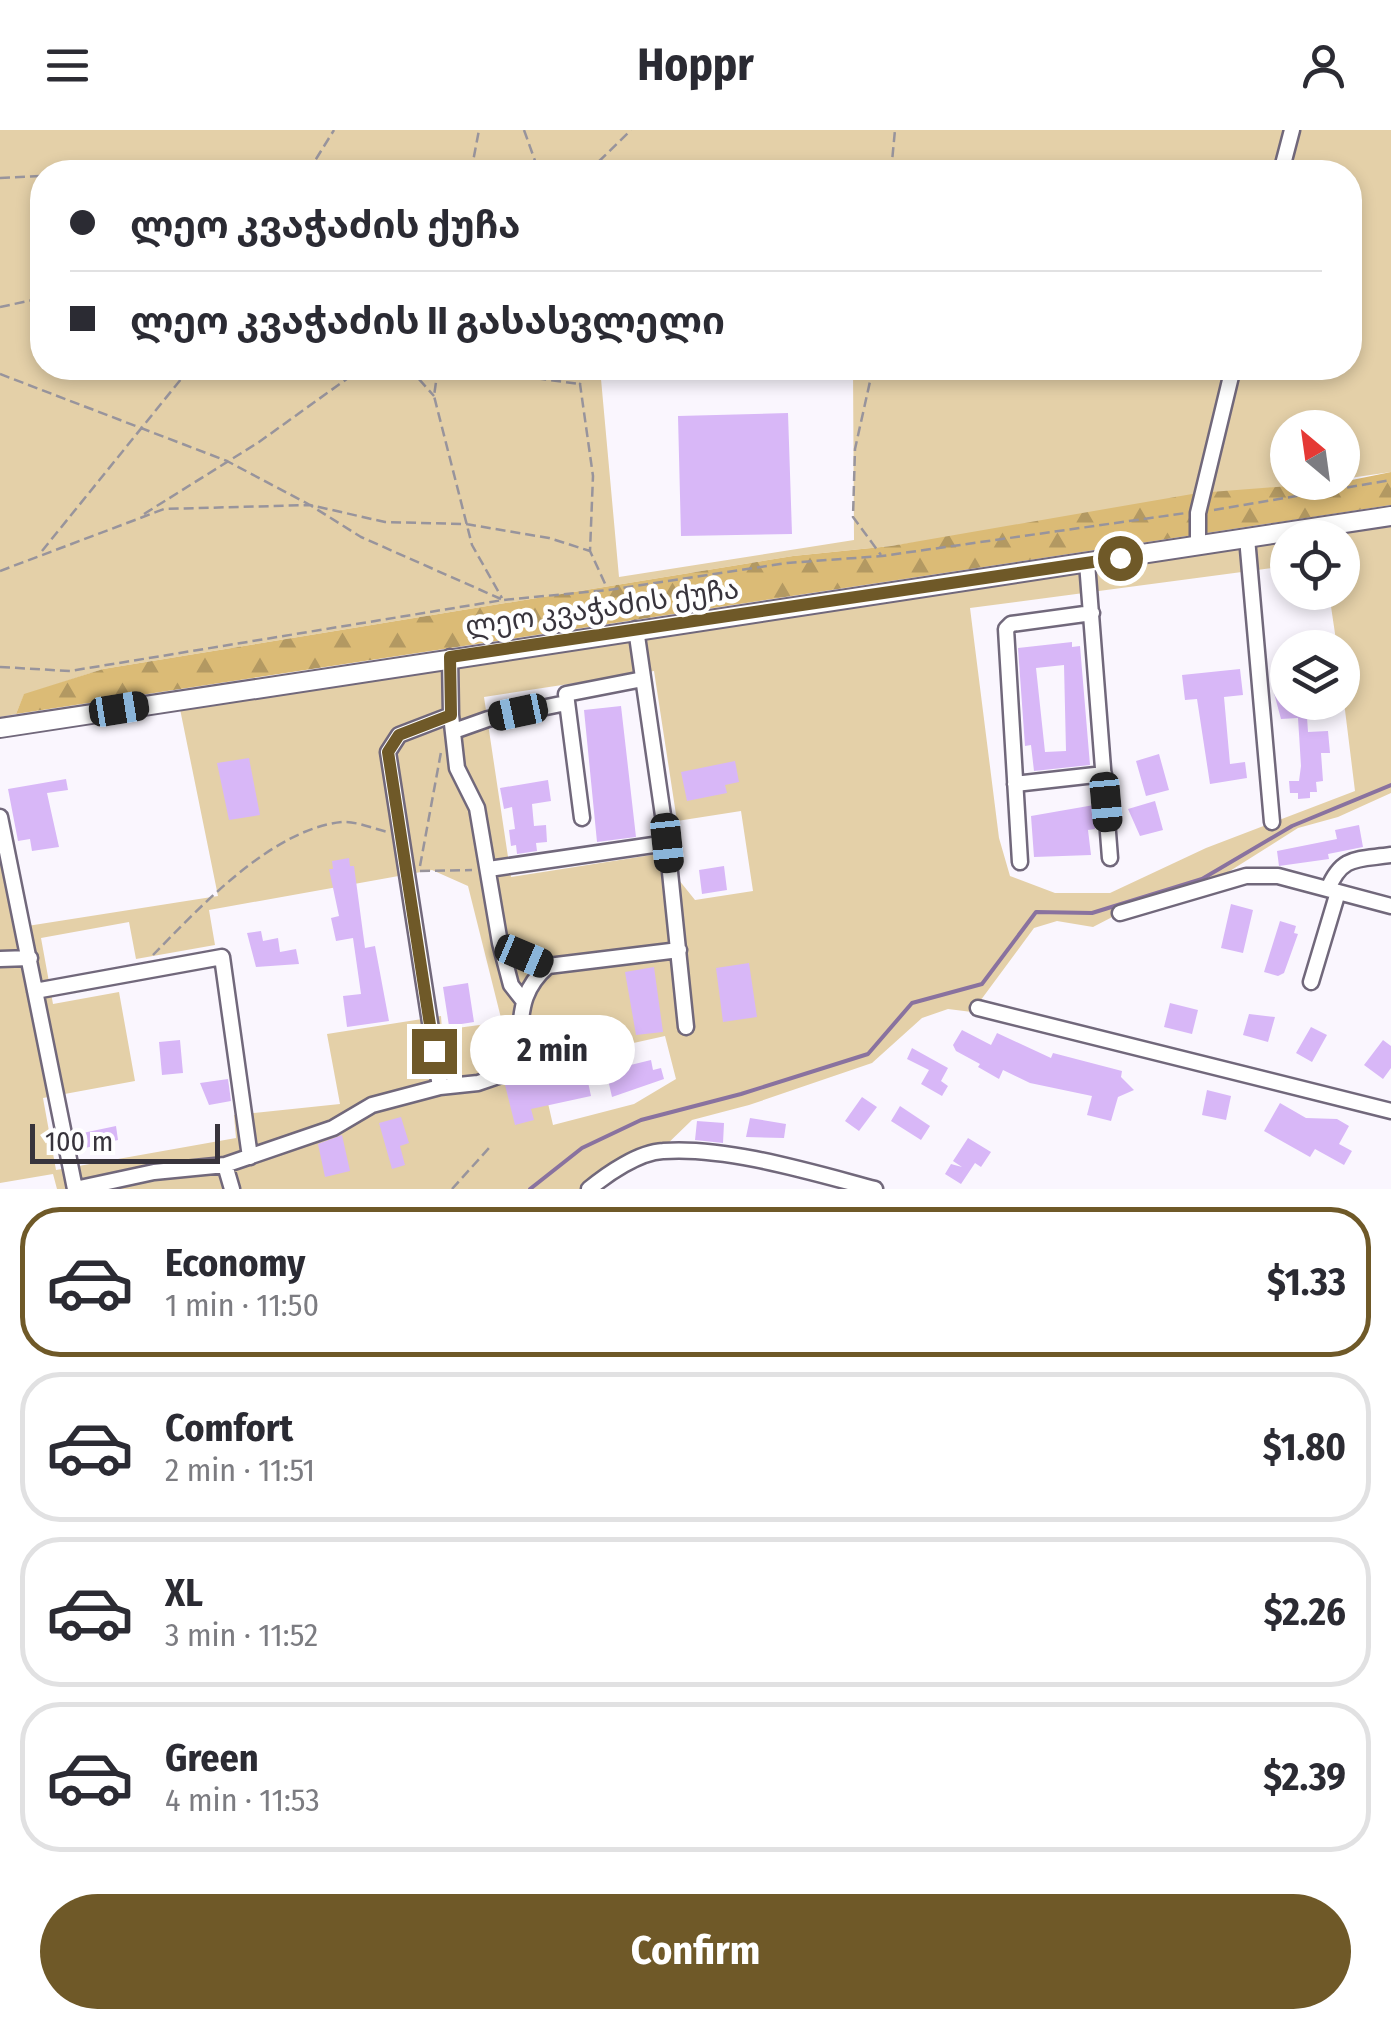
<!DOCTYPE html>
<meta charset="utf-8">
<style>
body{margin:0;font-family:"Fira Sans Condensed","Noto Sans Georgian",sans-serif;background:#f2f2f3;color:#2b2b33;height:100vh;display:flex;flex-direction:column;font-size:38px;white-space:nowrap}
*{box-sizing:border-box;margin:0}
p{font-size:32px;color:#7c7c81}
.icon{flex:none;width:55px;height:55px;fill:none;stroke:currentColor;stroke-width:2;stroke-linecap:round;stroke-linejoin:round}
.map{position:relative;height:1059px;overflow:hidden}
.drawer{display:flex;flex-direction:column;background:#fff;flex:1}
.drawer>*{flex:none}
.top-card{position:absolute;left:30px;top:30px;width:1332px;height:220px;border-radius:40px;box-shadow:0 5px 15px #0003;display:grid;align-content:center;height:220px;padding:0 40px;background:#fff}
.needle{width:65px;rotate:331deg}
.controls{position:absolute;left:1270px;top:280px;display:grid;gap:20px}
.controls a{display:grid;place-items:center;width:90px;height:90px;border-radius:50%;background:#fff;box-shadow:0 5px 15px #0003;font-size:50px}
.scale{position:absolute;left:30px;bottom:25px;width:190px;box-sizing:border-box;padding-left:10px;border:5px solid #38343c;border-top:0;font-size:28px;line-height:35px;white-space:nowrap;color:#38343c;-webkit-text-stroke:8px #fff;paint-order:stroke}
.end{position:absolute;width:45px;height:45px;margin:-22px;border:12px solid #6f5928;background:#fff;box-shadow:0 0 0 5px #fff}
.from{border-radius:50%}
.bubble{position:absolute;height:70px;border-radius:35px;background:#fff;box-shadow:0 5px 15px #0003;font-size:32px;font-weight:700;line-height:70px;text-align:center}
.car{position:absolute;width:30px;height:60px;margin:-30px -15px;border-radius:12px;box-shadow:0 0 8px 2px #0007;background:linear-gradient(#222 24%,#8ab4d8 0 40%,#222 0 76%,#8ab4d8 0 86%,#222 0)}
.top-card b{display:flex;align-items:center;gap:35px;height:95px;font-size:38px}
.top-card b+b{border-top:2px solid #e1e1e2}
.top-card i{width:25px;height:25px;background:#2b2b33}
ul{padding:18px 0 0;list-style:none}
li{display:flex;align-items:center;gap:30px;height:150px;margin:0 20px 15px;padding:0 20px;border:5px solid #e1e1e2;border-radius:40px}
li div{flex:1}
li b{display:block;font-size:38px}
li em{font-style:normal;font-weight:700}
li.selected{border-color:#6f5928}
li>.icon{width:90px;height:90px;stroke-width:1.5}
.button{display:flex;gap:20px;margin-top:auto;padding:20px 40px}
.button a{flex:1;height:115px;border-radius:60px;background:#6f5928;color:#fff;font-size:40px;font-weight:700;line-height:115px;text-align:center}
header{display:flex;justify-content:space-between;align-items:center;height:130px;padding:0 40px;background:#fff;font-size:45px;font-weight:700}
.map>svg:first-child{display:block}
</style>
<header><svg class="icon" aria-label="menu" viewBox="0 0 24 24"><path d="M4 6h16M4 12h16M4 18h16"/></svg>Hoppr<svg class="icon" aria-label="person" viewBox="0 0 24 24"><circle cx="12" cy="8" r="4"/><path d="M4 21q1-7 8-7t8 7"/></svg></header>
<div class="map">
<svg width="1391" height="1059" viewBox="0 0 1391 1059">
<defs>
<pattern id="forest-firs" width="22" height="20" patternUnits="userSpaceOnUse" patternTransform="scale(2.5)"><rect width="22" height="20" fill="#dbbb76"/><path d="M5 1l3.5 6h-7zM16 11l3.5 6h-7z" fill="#b39962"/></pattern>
</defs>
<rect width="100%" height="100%" fill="#faf6fe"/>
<path fill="#e4d0a8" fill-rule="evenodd" d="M0 0H1391V342L1343 349 1342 298H1288V352L1322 353 891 416 793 426 103 539 24 565 16 584 0 587ZM42 42H1350V238H853L854 410 619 447 600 238H42Z
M1391 397V663L1338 687 1298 698 1206 756 1120 783 1093 797 1057 791 1034 798 972 882 948 879 922 888 872 933 749 975 692 990 661 1020 589 1059H57L53 1044 0 1053V690L21 797 218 766 180 579 1287 411V436L970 478 999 708 1010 746 1055 763H1110L1206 718 1355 661 1343 564 1342 518 1337 517 1329 463 1342 462V408L1310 407ZM654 541 677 691 741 681 753 761 695 770 658 724 511 747 484 567ZM432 740 468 756 502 892 442 900 441 886 327 904 340 974 234 985 236 1008 56 1040 43 968 135 951 119 862 53 874 41 808 129 792 136 829 215 815 209 780ZM665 906 676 949 634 974 553 995 539 934Z"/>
<path fill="url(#forest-firs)" d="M1391 342V375L16 584 24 564 103 539 793 426 891 416 1198 363 1342 352Z"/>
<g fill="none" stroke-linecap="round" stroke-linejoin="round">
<path stroke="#89729f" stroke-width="4" d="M530 1059 582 1018 641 990 741 964 868 924 912 873 982 854 1036 782 1092 783 1202 749 1292 696 1391 655"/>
</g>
<path fill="#d8b7f7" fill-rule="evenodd" d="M788 283 792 404 681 406 678 286Z
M1072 512V517L1080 516 1090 635 1034 641 1031 615 1025 616 1018 518ZM1064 535 1066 621 1045 622 1036 538Z
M1240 539 1243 565 1224 567 1230 634 1245 632 1247 648 1210 654 1197 569 1185 570 1182 545Z
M1288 562V572H1306L1308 602 1328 601 1330 623H1321L1323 651 1316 652 1317 662H1310V668L1298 669V663H1290L1289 651H1299L1301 636 1298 588 1281 589 1274 563Z
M621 576 636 707 597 712 584 580Z
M1159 624 1169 660 1146 666 1136 631Z
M249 628 260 685 229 690 217 633Z
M735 631 739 652 725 655 727 663 687 671 681 642Z
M66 649 68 660 47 663 59 717 32 721 30 709 18 711 8 659Z
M548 650 551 671 532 674 534 696 546 695 547 712 536 713 537 721 517 724 516 715 511 716 509 700 515 699 512 677 504 679 500 658Z
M1155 671 1163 700 1140 706 1128 679Z
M1094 675 1095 699 1088 700 1091 725 1034 727 1031 686Z
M1359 695 1363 717 1328 724 1329 729 1279 736 1277 721 1337 709 1335 700Z
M349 728 350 736H354L365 818 375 816 389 891 347 897 343 866 361 864 353 808 336 811 331 788 339 786 329 739H333L332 731Z
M724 736 727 760 702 764 699 740Z
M1231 774 1253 780 1243 823 1221 818Z
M1280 791 1296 796 1294 803 1298 804 1284 843 1278 846 1264 842Z
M261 801 263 811 278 808 280 822 296 819 299 834 256 837 247 803Z
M749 833 757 887 723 892 716 838Z
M654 837 663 902 636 905 625 842Z
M468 853 474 892 449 896 443 857Z
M1170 873 1198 880 1192 904 1164 897Z
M1249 884 1275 887 1268 912 1243 905Z
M1311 897 1327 905 1312 932 1296 923Z
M962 900 991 915 997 903 1051 928 1053 923 1122 941 1121 947 1134 960 1118 967 1111 991 1087 985 1092 966 1030 953 1003 940 999 949 978 937 980 934 956 921 953 915Z
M180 910 183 943 162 945 159 912Z
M1383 910 1391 916V938L1383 949 1364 935Z
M912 918 948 938 941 951 948 956 942 966 921 954 929 940 907 929Z
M651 930 653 940 661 938 664 949 612 967 606 941Z
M585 938 591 966 531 979 534 990 515 995 505 955 522 946 525 954Z
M228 949 231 971 209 975 200 953Z
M1207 960 1231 966 1226 990 1202 985Z
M862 967 877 977 859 1001 845 991Z
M1280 973 1306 988 1337 989 1349 996 1339 1014 1352 1021 1344 1035 1315 1019 1310 1027 1264 1001Z
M900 976 930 996 921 1010 891 991Z
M401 987 409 1013 400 1016 405 1035 392 1039 379 993Z
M750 988 786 994 784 1008 746 1007Z
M697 991 724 993 723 1013 695 1010Z
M116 996 118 1010 81 1019 78 1004Z
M342 1005 350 1041 325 1047 318 1014Z
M968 1008 991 1022 981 1037 975 1033 961 1054 945 1044 951 1034 962 1037 953 1031Z"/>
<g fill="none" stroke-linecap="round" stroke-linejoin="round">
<g stroke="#71687b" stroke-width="19">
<path id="minor" d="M1281 42 1292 0
M1247 408 1272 692
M1198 415V383L1233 238
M1087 433 1110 728
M636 499 667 713 686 897
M451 585 457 638 477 678 500 813 511 855 522 869
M454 601 488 589 566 573
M1015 654 1104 644
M0 687 75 1059
M582 688 566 564 643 549
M1020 732 1006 499 1011 494 1092 483
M489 739 667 713
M1328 759C1342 725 1357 730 1391 725
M1120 783 1246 746H1278L1391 776
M500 813 548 836
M0 829 30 828
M1311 852 1338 762
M35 861 222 827 250 1027
M978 878 1391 981
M440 957 388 622 399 605 451 585 450 527
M225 1035 232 1059
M75 1059 154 1042 225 1035 333 998 372 975 440 957 478 953 513 941C526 899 511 868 548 836L679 820
M589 1059C607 1044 639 1022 663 1021 726 1016 814 1043 875 1059"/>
</g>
<g stroke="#71687b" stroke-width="22">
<path id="major" d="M0 598 1391 386"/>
</g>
<path stroke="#98949c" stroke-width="2.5" stroke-dasharray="10 5" stroke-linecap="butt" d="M524 0 539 42
M124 42H131
M308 42 334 0
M471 42 479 0
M588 42 631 0
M891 42 895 0
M0 48 42 46
M0 177 42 168
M409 238 434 266
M438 238 434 266 472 415 502 468
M462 238 579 254
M583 238 580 254 593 346 590 421 607 458
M873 238 855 319 853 387 881 425
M0 244 227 331 310 375 385 392 466 394 549 408 590 421
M1214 380 1391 350
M144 384 259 312 362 238
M42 421 190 238
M0 441 164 379 310 375 361 407 501 469
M0 537 70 541 503 470 608 460 787 433 882 426 1186 383
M420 736 441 622
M420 741 472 740
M153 825C200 777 272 699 342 692 356 691 374 699 388 702
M452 1059 489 1018"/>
<use href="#minor" stroke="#fff" stroke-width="14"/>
<use href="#major" stroke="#fff" stroke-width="18"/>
</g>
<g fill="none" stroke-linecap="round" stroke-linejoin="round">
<path stroke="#6f5928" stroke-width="12" d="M434 921 388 622 399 605 451 585 450 527 1120 428"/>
</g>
<g text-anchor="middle" stroke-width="9" stroke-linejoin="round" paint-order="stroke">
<g font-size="28" fill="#38343c" stroke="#fff">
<text transform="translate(602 477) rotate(-8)" y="10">ლეო კვაჭაძის ქუჩა</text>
</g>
</g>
</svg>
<div class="controls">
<a><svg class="needle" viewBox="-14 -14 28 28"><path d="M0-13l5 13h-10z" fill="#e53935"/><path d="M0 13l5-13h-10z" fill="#7c7c81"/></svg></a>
<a><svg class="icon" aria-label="locate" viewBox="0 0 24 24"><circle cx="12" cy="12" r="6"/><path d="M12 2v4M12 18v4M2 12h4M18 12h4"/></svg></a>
<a><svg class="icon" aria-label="layers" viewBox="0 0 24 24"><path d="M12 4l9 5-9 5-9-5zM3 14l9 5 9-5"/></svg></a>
</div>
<div class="scale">100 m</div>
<i class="end from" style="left:1120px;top:428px"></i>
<i class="end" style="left:434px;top:921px"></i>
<div class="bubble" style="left:470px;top:885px;width:165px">2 min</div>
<i class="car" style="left:119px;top:579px;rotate:81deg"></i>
<i class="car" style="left:518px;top:582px;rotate:258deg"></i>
<i class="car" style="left:1106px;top:672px;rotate:175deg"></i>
<i class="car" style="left:667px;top:713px;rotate:174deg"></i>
<i class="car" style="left:524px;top:826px;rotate:113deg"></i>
<div class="top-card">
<b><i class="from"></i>ლეო კვაჭაძის ქუჩა</b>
<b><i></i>ლეო კვაჭაძის II გასასვლელი</b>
</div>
</div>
<section class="drawer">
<ul>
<li class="selected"><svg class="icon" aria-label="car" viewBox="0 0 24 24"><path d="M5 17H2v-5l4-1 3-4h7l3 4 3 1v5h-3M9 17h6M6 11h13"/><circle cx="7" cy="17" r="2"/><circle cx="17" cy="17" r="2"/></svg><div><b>Economy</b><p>1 min · 11:50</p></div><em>$1.33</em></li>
<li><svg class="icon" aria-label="car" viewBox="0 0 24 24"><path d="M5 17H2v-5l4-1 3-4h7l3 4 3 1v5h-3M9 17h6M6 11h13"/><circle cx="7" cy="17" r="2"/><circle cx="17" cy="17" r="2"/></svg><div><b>Comfort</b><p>2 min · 11:51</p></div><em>$1.80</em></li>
<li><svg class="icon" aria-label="car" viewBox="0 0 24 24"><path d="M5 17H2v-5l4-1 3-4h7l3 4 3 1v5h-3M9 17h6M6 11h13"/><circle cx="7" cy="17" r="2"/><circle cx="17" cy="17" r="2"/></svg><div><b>XL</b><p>3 min · 11:52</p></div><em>$2.26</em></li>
<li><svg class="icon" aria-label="car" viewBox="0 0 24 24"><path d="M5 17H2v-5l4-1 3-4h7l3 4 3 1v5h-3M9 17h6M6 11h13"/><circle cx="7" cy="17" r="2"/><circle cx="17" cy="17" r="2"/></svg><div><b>Green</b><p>4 min · 11:53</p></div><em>$2.39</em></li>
</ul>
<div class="button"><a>Confirm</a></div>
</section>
